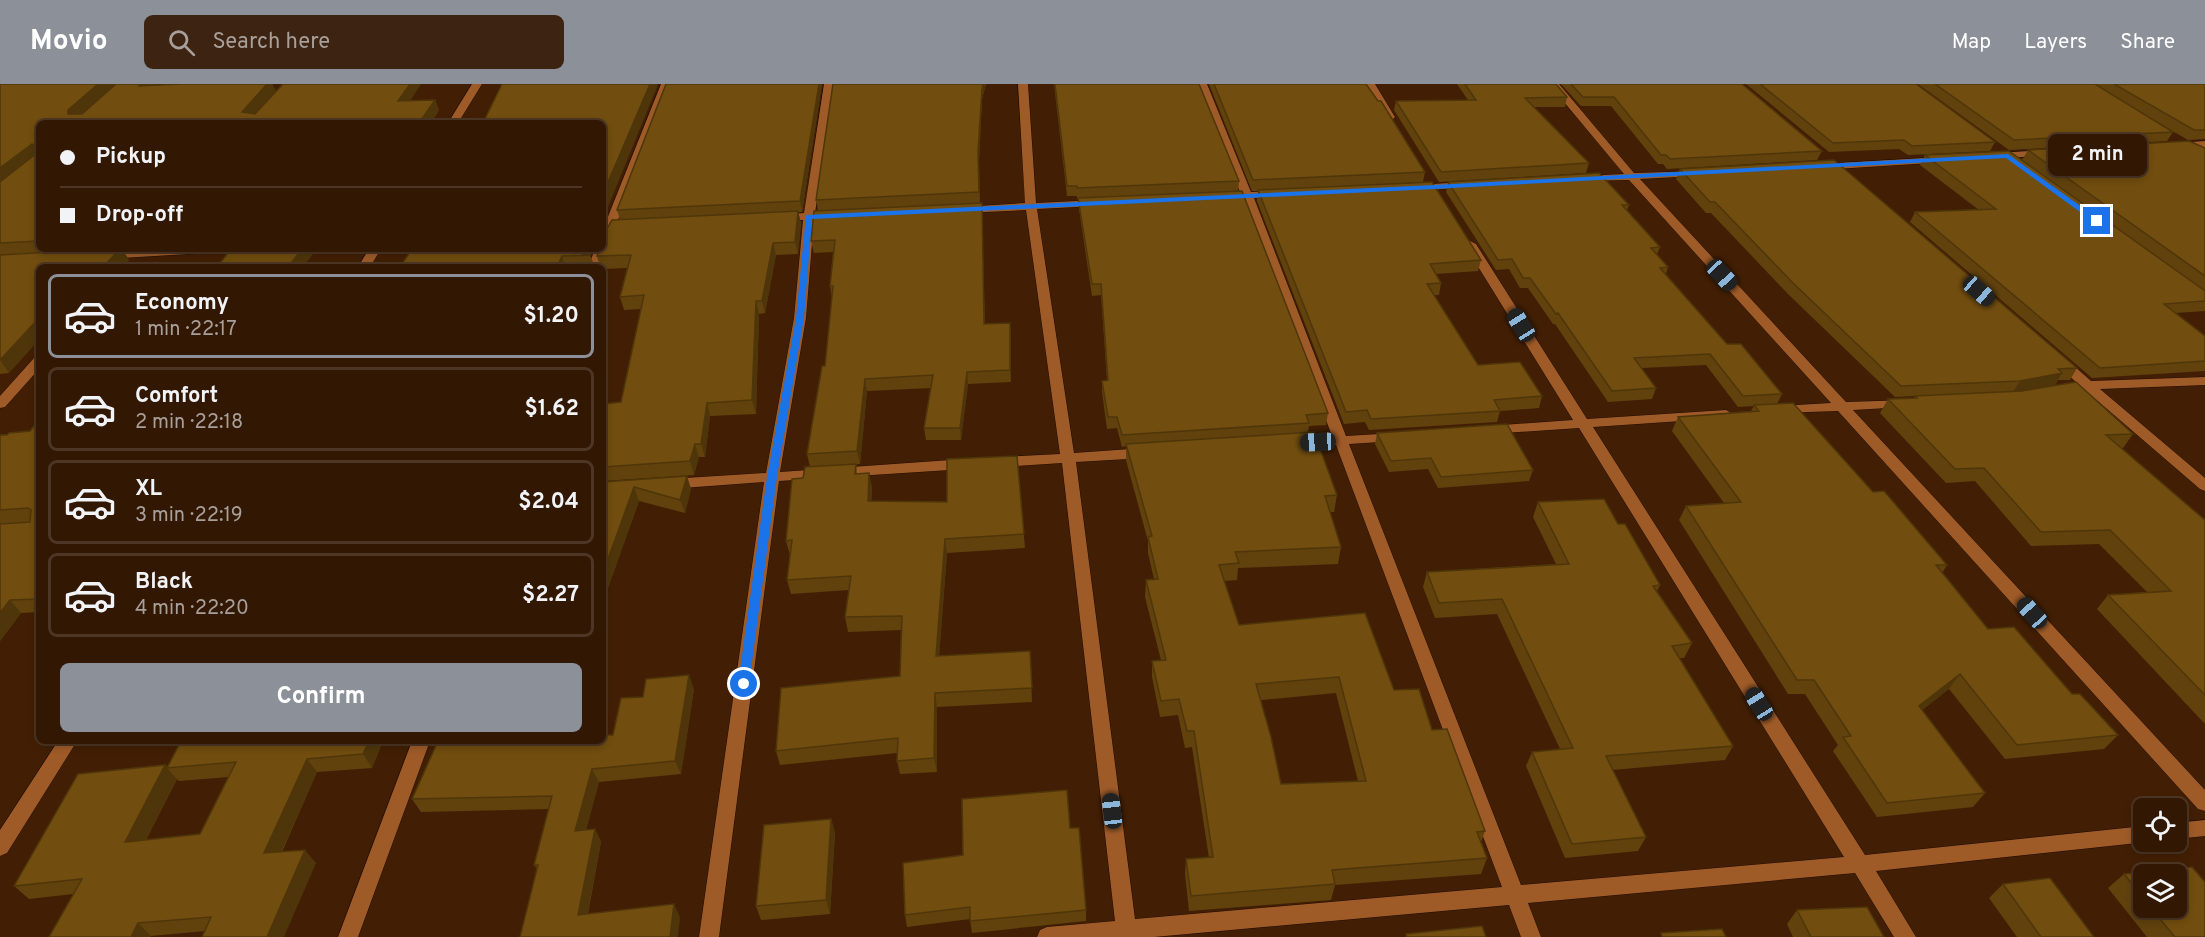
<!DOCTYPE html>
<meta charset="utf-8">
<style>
body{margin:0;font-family:Overpass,sans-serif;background:#3d2412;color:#f1f3f6;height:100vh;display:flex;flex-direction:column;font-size:22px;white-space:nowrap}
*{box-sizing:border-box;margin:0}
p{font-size:20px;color:#a89f9a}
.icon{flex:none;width:33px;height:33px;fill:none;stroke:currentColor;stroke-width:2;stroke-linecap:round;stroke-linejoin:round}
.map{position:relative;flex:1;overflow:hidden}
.panel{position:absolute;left:36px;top:180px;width:570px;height:480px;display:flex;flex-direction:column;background:#321703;border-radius:9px;box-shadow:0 3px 9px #0003,0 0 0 2px #4d3625}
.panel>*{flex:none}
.banner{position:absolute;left:36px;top:36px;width:570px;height:132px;border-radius:9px;box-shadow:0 3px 9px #0003,0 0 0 2px #4d3625;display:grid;align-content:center;height:132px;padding:0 24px;background:#321703}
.tools{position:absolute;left:2133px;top:714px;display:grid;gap:12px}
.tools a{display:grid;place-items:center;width:54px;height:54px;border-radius:9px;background:#321703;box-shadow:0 3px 9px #0003,0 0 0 2px #4d3625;font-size:30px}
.end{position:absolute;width:27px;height:27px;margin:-14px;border:8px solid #1a73e8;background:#fff;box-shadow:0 0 0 3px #fff}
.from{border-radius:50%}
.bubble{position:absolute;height:42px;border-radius:9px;background:#321703;box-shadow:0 3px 9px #0003,0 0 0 2px #4d3625;font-size:20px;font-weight:700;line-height:42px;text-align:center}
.car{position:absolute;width:18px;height:36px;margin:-18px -9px;border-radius:8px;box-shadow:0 0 4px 2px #0007;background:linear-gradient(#222 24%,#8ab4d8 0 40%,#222 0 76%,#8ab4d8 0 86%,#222 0)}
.banner b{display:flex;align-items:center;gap:21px;height:57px;font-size:22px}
.banner b+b{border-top:2px solid #4d3625}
.banner i{width:15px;height:15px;background:#f1f3f6}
ul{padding:10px 0 0;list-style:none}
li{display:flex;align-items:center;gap:18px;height:84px;margin:0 12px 9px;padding:0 12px;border:3px solid #4d3625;border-radius:9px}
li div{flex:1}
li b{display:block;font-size:22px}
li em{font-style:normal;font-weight:700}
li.active{border-color:#8c9099}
li>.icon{width:54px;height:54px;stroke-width:1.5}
.action{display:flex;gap:12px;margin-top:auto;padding:12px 24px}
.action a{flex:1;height:69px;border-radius:9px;background:#8c9099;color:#fff;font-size:24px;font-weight:700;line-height:69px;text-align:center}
header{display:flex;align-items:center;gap:36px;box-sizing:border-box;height:84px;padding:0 30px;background:#8c9099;color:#fff}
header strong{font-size:28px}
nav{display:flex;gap:33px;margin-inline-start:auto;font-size:21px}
.search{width:420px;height:54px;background:#3d2412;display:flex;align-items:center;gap:15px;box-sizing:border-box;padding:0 21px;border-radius:9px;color:#a89f9a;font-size:22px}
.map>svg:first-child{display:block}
</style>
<header>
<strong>Movio</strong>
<div class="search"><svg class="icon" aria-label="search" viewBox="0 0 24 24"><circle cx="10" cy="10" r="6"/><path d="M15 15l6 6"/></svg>Search here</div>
<nav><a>Map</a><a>Layers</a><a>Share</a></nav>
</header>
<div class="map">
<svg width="2205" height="853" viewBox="0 0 2205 853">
<rect width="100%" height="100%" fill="#421f04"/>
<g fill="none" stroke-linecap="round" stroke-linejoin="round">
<g stroke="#210c01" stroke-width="1">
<path id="minor" d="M472 0H482L458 39H448Z
M661 0H671L609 159 604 162 607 165 600 183H588L595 165H603V145Z
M824 0H834L815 129 834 128 840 131 834 134 814 135 806 234 780 388 965 375 972 380 965 385 779 397 719 853H699L764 398 669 405 662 400 669 395 766 389 794 234 803 136 780 137 774 134 780 131 804 129Z
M1018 0H1028L1036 119 1097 116 1102 119 1097 122 1037 125 1074 369 1145 364 1152 369 1145 374 1076 378 1135 835 1502 803 1336 361 1298 364 1291 359 1298 354 1332 352 1243 115H1223L1218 112 1223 109 1240 108 1197 0H1207L1251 108 1277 107 1282 110 1277 113 1254 114 1346 352 1396 349 1403 353 1396 357 1349 360 1521 801 1844 773 1579 344 1489 350 1482 346 1489 342 1573 336 1464 160 1470 157 1476 160 1587 335 1726 326 1733 330 1726 334 1593 343 1865 771 2144 742V758H2147L1876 787 1916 853H1894L1855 789 1528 819 1541 853H1521L1509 821 1154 853H1037L1040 846 1047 843 1115 837 1062 379 998 383 991 378 998 373 1060 370 1026 126 963 129 958 126 963 123 1025 119Z
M1365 0H1375L1395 33 1393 35H1387Z
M1549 0H1559L1634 89 1701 87 1702 89 1697 92 1640 95 1846 318 1910 316 1912 319 1905 323 1853 326 2205 706V727L2198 725 1838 327 1774 329 1772 326 1774 323 1779 322 1831 319 1629 96 1579 97V93L1583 92 1624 90Z
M2205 57V63L2176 65 2171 62 2176 59Z
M2044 66 2049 69 2048 71 1996 75 1991 72 1996 69Z
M1942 73 1947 76 1946 78 1820 86 1815 83 1820 80Z
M1466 98 1471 101 1470 103 1415 107 1410 104 1415 101Z
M164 165H227L221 168 105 175 99 172 105 169Z
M369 165H381L370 183H358Z
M39 273V285L5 323 0 324V312L34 274Z
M2060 273 2065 274 2091 297 2205 293V301L2100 305 2205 394V407L2200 405 2085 306 2055 309 2053 306 2055 303 2077 299 2053 277Z
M58 657H77L7 769 0 772V746Z
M412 657H430L358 853H338Z
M2205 736V752L2176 755V739Z"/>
</g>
<use href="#minor" fill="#9e5b28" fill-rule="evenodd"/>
</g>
<path fill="#61420d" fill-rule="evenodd" d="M0 0 157 1 272 0 276 7 265 19 435 16 439 26 431 39H39V165H122L129 176 122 183H39L9 289 0 290Z
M822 0 802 128H798L801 139 798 170 776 171 765 229 759 230 756 330 710 332 705 373H699L694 391 603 397V320L621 318 641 225 624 226 620 213 627 184 603 185V183H600L597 172 620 136 617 126Z
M833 0H986L982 15 979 78 980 119 982 130 985 240 1010 239 1011 298 968 300 961 356H926L924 344 931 304 867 307 860 380 810 383 807 370 825 282 832 214 830 202 833 168 814 169 811 157 818 126 816 116Z
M1054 0H1199L1239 97 1238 107 1328 329 1326 341 1309 342 1308 348 1337 411 1334 428H1330L1341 463 1338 480 1238 484 1237 496 1224 497 1239 541 1394 606 1432 646 1485 747 1481 758 1487 774 1481 790 1335 801 1331 816 1189 827 1185 790 1186 775 1209 774 1192 663 1185 664 1178 631 1160 633 1152 593V577L1161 576 1145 513 1146 496 1154 495 1148 469V457L1126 376V362L1122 363 1117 344 1107 345 1102 308V297L1107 296 1101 211 1092 212 1079 125 1078 115H1077V112H1067ZM1336 609 1358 697 1281 700 1261 616Z
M1209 0H1366L1425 88 1423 98 1252 107Z
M1457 0H1556L1567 13 1565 23H1534L1589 79 1586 89 1439 98 1394 26 1396 17 1468 16Z
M1561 0H1742L1822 67 1817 76 1667 85 1663 80H1658L1611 22H1581Z
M1746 0H1916L1995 58 1990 67 1908 71 1899 65 1829 68Z
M1918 0H2205V55L2188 56 2130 22 2173 48 2167 57 2009 66Z
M2205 63V227L2176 229 2205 252V287L2092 294 1910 138 1915 128 1979 126 1920 81 1925 71 2162 176 2022 76 2028 66 2204 64Z
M1680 85 2077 284 2070 296H2058L2055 301 2017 307 2133 350 2123 364H2121L2205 436V640L2097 525 2108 511 2147 508 2099 460 2031 462 1975 397 1946 399 1880 329 1888 315 1914 314 1915 312 1895 313 1788 210 1711 129H1706L1676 95Z
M1448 98 1629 121 1627 126 1660 163 1657 170 1668 183 1666 190 1727 260 1782 310 1777 320 1873 408 1947 481 1942 489 1988 545 2072 610 2118 651 2104 665 2005 675 1949 605 1922 626 1985 709 1973 723 1877 733 1833 667 1838 661 1805 610H1788L1679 436 1686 422 1724 419 1672 347 1678 333 1751 327 1754 322 1738 323 1706 281 1641 284 1656 304 1652 315 1608 318 1555 240H1553L1528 204H1520L1509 185 1496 186 1446 108Z
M1258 106 1481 176 1478 187 1436 190 1441 199 1439 211H1434L1478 281 1542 312 1539 324 1500 327 1497 338 1369 346 1365 338 1344 340 1257 117Z
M412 165H593L590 171 595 183H400Z
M39 336V528L21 529 0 557V440L30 437 0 440V351L30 347Z
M1377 349 1533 386 1529 397 1438 404 1428 385 1389 388 1375 360Z
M1017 372 1025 464 947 469 939 572 1030 567 1032 618 937 623V688L900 690 897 677V669L780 681 776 667 900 592 901 546 848 548 845 533 849 506 791 510 787 496 791 471H790L786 457 856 380 857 390 872 403 871 417 947 418Z
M603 397 691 405 685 429 639 417 603 518Z
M1538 418 1618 440 1660 501 1657 507 1692 559 1684 574H1679L1733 662 1725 676 1612 686 1646 753 1638 767 1565 774 1526 682 1532 668 1560 665 1497 530 1435 534 1423 503 1427 488 1556 480 1533 433Z
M694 605 681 690 599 698 586 746 595 745 601 758 588 830 680 833 520 853 537 785 534 781 549 725 421 728 412 715 603 657 613 651 643 613Z
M383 657 372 684 317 688 282 768 316 779 205 847 151 852 73 810 29 815 14 802 165 681 167 683ZM229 693 200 750 146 756 177 695 179 697Z
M831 735 835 749 830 830 761 836 756 822Z
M1070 744 1086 826V837L972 849 970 835 907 843 905 831 963 771Z
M2192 783 2205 798V853H2147L2108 804 2124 790ZM2144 790H2176V824H2144Z
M2003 800 2094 853H2017L1989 814Z
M1797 826 1884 853H1793L1787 840Z"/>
<path fill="#4f360a" d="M98 0H116L74 39 68 30V26Z
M141 0H158L145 12 139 2Z
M267 0H272L276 7 248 39 242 28Z
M410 0H421L403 28 398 17Z
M650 0H657V3L603 135V110Z
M819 0H822L802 128 800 117Z
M983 0H986L982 15 979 78 980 119 978 68 982 5Z
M435 16 439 26 431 39H419Z
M32 60 39 70 0 101V84Z
M982 119V130L985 252 984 240Z
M798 127 801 139 798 170 795 158Z
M773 159 776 171 765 229 762 217Z
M120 165H122L129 176 122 183H103Z
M302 165H317L303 183H288Z
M582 165H593L590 171H582L581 168Z
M562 172 565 183H557Z
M756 217 759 230 756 330 752 316Z
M39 234V256L9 289 0 276Z
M1010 239 1011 251V298L1010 286Z
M967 288 968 300 961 356 960 344Z
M2062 289 2055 301 2013 308 2020 297Z
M865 295 867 307 860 380 857 367Z
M707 319 710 332 705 373 701 360Z
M695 360 699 373 694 391 690 377Z
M869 389 872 403 871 431 868 417Z
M687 392 691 405 685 429 680 416Z
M634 403 639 417 603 518V489Z
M945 455 947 469 938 586 936 572Z
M10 516 21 529 0 557V529Z
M1960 590 1949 605 1908 636 1919 622Z
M689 591 694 605 681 690 675 677Z
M935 609 937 623V688L934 674Z
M369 657H383L372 684 363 670Z
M307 675 317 688 275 782 264 769Z
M165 681 168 684H167L177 695 138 771 125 758Z
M592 685 599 698 582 760 575 747Z
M831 735 835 749 830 830 826 816Z
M595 745 601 758 585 843 578 831Z
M305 766 316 779 284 853H267Z
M674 820 680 833 678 853H670Z
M138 839 151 852V853H131Z"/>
<path fill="#714d0f" stroke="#4f360a" stroke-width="1.5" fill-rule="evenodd" d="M0 0H98L68 26V30H82L116 0H141L139 2 181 0H267L242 28 255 30 283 0H410L398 17 435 16 419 39H39V157L0 159V98L33 72 34 62 32 60 0 84Z
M502 0H650L603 110V39H483Z
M666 0H819L800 117 617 126Z
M833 0H983L982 5 978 68 979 108 816 116Z
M1055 0H1199L1239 97 1077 104V102H1067Z
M1214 0H1366L1378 17H1381L1425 88 1253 96Z
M1465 0H1556L1567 13 1525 14 1589 79 1441 88 1396 17 1476 16Z
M1571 0H1742L1822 67 1670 75 1666 71H1661L1614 13H1583Z
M1760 0H1916L1995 58 1912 62 1904 56 1833 59Z
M1935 0H2095L2173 48 2014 56Z
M2114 0H2205V46H2194Z
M2189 57 2205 64V192L2028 66Z
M2009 67 2205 207V217L2164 220 2205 252V277L2100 284 1915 128 1996 125 1925 71Z
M1834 76 2077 284 2058 285 2062 289 2020 297 1901 302 1793 199 1715 118H1710L1680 85Z
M1599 89 1629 121H1622L1660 163 1651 164 1668 183 1660 184 1727 260H1741L1782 310 1743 312 1710 270 1634 274 1656 304 1612 307 1558 229 1556 230 1530 194H1523L1512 175 1498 176 1448 98Z
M1432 98 1481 176 1430 180 1441 199 1427 200 1478 281 1520 278 1542 312 1494 316 1500 327 1371 335 1367 326 1346 328 1258 106Z
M1242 107 1328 329 1306 331 1309 339 1122 351 1117 333H1108L1102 297 1108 296 1101 200H1092L1078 114Z
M982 119 984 240 1010 239V286L967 288 960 344H924L933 291 865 295 857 367 807 370 822 282H825L833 202H830L835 156 811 157 814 127Z
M798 127 795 158 773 159 762 217H756L752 316 707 319 701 360H695L690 377 603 383V320L621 318 644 211 620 213 631 171 597 172 600 165H603V158L605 153 604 150 612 136Z
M101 165H120L103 183H39V234L0 276V171Z
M231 165H302L288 183H217Z
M412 165H582L581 168 583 171H591L562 172 557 183H400Z
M2076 298 2133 350 2106 351 2205 436V611L2108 511 2171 507 2110 446 2041 448 1984 384 1955 385 1888 315 1917 314 1915 312 2022 307Z
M1793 319 1873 408 1884 407 1947 481H1936L1988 545 2014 543 2072 610H2080L2118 651 2017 661 1960 590 1919 622 1985 709 1887 719 1843 653 1851 652 1814 596H1797L1686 422 1741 418 1678 333 1759 327 1754 321Z
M39 336V515L10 516 0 529V440L30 438 31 426 28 424 0 426V351H7L9 349 30 347Z
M1507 340 1533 386 1441 393 1431 374 1391 377 1377 349Z
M1314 348 1337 411 1325 412 1341 463 1235 468 1239 479 1219 481 1239 541 1365 529 1394 606 1419 605 1432 646 1447 645 1485 747 1477 748 1487 774 1332 786 1335 800 1191 812 1186 775 1213 773 1194 647H1187L1179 615 1161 617 1152 577 1166 576 1146 496 1158 495 1148 453 1152 452 1126 360ZM1339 593 1366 697 1281 700 1271 653 1256 600Z
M1017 372 1024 450 945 455 936 572 1030 567 1032 604 935 609 934 674 897 677 898 654 776 667 781 604 900 592 902 532 845 533 851 492 787 496 792 456 786 457 792 395 803 394 805 383 856 380 855 390 869 389 868 417 947 418V375Z
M687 392 680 416 634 403 603 489V398Z
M1604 415 1618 440H1625L1660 501 1653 502 1692 559 1672 562 1733 662 1606 672 1646 753 1572 760 1532 668 1573 664 1502 515 1439 519 1427 488 1569 480 1538 418Z
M689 591 675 677 592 685 575 747 595 745 578 831 674 820 670 853H520L538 781H534L552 712 412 715 438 657H603V651H613L621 614 643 613 646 595Z
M181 657H369L363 670 307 675 264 769 305 766 267 853H202L211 833 138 839 131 853H49L82 795 14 802 78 690 165 681 125 758 200 750 236 678 167 684Z
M1067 706 1070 744H1079L1086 826 970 837V823L905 831 903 779 963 771 962 715Z
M831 735 826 816 756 822 764 741Z
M2192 783 2205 798V853H2175L2151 824H2176V790H2144V814L2124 790Z
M2050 794 2094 853H2041L2003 800Z
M1867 823 1884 853H1811L1797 826Z
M1482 842 1486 853H1407L1406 850Z
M1722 845 1726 853H1662L1661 849Z"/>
<path fill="#1a73e8" d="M2008 70 2100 136V139H2095L2006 74 1434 105 812 135 804 234 777 393 749 600 744 604 738 600 767 393 796 234 806 131 1434 101Z"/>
</svg>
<div class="tools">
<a><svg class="icon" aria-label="locate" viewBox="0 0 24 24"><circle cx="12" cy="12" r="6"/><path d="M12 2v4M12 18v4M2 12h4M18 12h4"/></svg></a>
<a><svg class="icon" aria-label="layers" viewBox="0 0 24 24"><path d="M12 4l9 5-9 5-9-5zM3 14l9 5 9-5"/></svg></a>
</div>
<i class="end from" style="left:744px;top:600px"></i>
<i class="end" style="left:2097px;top:137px"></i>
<div class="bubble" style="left:2048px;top:50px;width:99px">2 min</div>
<i class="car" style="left:1722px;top:191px;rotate:137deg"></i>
<i class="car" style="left:1979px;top:207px;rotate:131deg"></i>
<i class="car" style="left:1521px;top:241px;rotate:328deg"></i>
<i class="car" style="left:1318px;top:358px;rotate:267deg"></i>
<i class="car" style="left:2032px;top:529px;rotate:318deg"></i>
<i class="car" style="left:1759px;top:620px;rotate:328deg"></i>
<i class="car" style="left:1112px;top:727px;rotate:353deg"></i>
<div class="banner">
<b><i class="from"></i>Pickup</b>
<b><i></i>Drop-off</b>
</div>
<section class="panel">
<ul>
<li class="active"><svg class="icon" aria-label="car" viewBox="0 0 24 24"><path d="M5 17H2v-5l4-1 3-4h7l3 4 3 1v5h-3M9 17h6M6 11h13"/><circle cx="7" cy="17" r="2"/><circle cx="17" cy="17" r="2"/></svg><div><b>Economy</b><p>1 min · 22:17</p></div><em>$1.20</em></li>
<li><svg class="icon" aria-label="car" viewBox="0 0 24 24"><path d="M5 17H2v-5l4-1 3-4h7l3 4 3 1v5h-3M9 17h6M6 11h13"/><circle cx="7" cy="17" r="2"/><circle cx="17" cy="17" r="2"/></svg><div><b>Comfort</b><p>2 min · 22:18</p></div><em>$1.62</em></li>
<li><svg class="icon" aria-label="car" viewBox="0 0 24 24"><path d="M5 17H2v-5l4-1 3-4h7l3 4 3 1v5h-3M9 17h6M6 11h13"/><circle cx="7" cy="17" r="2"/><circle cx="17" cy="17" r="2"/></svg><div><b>XL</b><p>3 min · 22:19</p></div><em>$2.04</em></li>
<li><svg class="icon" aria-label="car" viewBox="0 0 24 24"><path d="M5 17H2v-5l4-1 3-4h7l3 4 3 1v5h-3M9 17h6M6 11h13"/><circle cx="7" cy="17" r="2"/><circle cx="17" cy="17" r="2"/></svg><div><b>Black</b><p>4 min · 22:20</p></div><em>$2.27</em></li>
</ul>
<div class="action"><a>Confirm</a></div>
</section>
</div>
